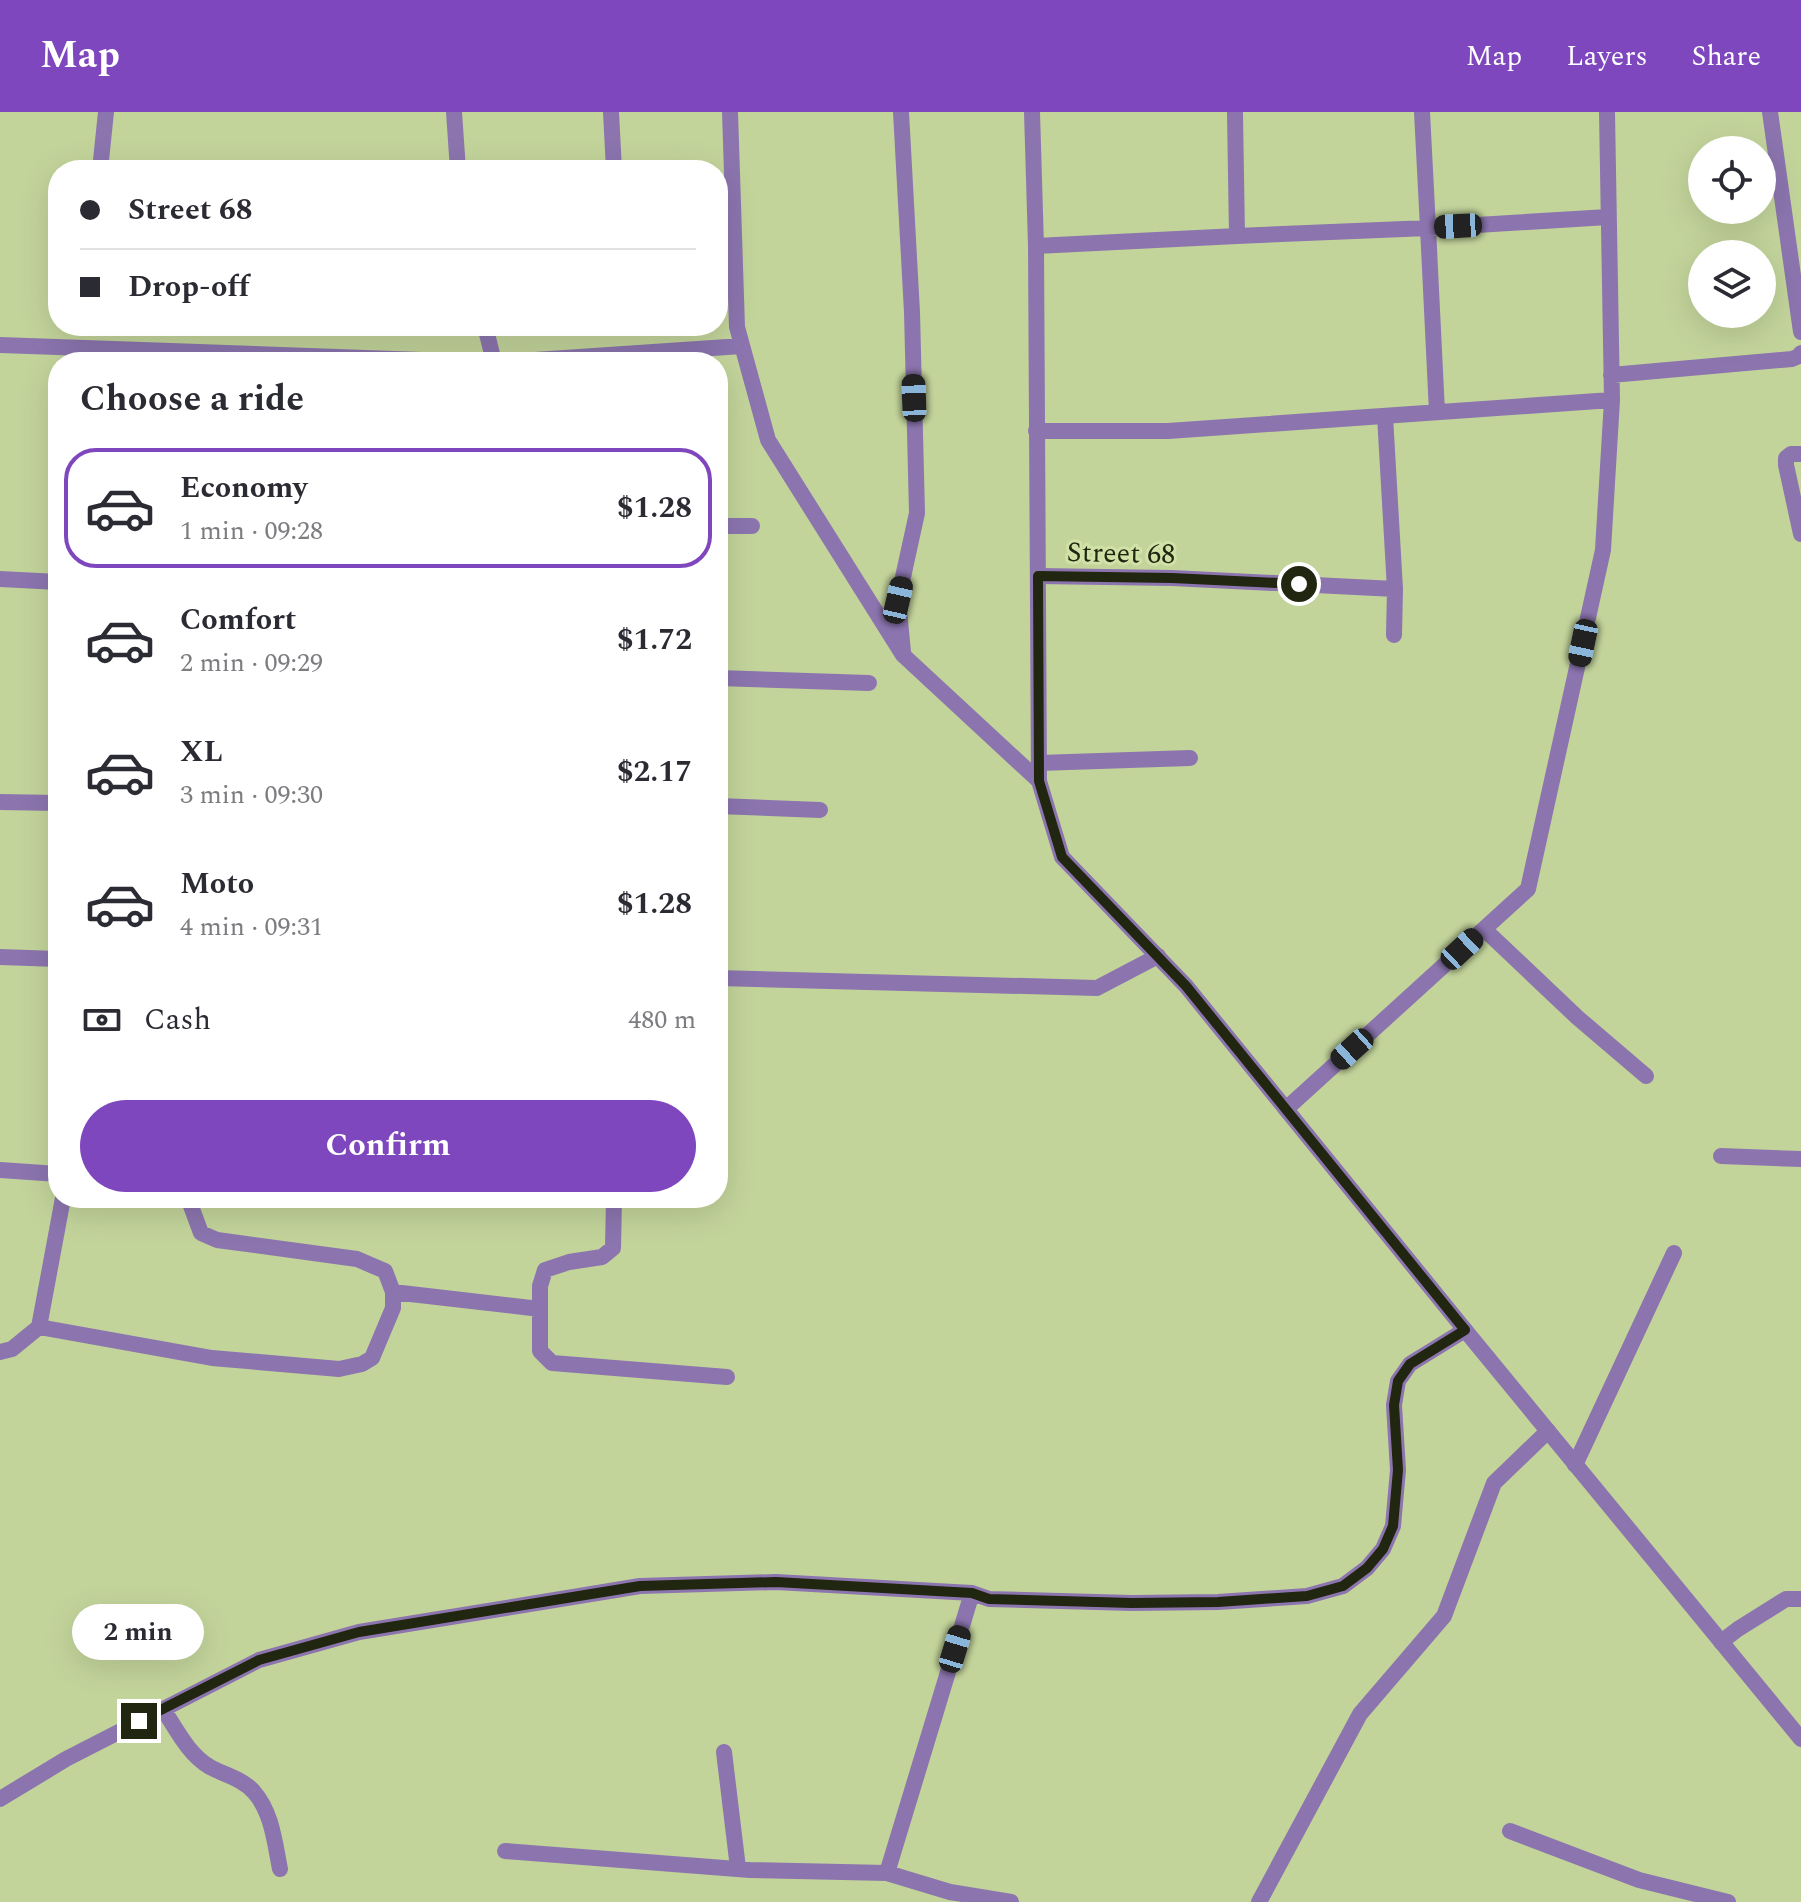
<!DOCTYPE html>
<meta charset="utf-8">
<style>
body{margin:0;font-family:Spectral,serif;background:#f2f2f3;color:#2b2b33;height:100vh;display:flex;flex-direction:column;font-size:30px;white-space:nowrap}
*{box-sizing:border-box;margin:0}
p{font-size:26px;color:#7c7c81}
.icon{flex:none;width:44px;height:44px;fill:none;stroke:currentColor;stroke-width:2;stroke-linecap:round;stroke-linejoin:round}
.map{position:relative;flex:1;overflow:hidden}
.details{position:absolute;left:48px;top:240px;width:680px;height:856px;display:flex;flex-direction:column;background:#fff;border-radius:32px;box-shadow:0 8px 32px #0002}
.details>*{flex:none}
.banner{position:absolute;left:48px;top:48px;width:680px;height:176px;border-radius:32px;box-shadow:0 8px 32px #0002;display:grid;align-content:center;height:176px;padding:0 32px;background:#fff}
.tools{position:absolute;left:1688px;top:24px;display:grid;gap:16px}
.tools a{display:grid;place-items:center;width:88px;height:88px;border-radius:50%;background:#fff;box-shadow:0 8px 32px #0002;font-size:40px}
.end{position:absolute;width:36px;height:36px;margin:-18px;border:10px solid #20260f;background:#fff;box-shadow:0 0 0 4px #fff}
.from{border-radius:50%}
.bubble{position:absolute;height:56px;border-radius:28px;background:#fff;box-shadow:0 8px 32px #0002;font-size:26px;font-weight:700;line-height:56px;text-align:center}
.car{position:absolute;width:24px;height:48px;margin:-24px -12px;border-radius:10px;box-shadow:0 0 6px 2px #0007;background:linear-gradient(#222 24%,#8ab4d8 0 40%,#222 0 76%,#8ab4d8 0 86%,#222 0)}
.banner b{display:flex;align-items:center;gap:28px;height:76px;font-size:30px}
.banner b+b{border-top:2px solid #e1e1e2}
.banner i{width:20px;height:20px;background:#2b2b33}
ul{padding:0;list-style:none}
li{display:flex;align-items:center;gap:24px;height:120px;margin:0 16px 12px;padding:0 16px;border:4px solid transparent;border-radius:32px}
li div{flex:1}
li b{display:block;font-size:30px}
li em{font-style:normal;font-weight:700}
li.on{border-color:#7f47be}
li>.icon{width:72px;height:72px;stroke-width:1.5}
h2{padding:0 32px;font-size:36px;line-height:96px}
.pay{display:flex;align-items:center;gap:20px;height:88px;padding:0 32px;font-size:30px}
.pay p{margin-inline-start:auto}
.button{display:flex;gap:16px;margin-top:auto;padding:16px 32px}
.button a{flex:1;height:92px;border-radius:48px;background:#7f47be;color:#fff;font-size:32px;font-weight:700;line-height:92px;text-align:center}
header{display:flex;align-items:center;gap:48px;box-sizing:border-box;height:112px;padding:0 40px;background:#7f47be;color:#fff}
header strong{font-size:38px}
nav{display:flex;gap:44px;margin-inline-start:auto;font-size:28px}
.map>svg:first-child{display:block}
</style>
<header>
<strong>Map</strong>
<nav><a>Map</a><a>Layers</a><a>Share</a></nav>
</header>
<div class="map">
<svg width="1801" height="1790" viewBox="0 0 1801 1790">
<rect width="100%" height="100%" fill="#c3d49b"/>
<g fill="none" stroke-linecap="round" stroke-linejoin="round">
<path stroke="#8c75af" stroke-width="16" d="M1385 304 1395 477 1394 523
M1038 464 1172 466 1395 477
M1039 651 1190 646
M1575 1353 1674 1141"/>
<path stroke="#8c75af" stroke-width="16" d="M454 0 458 58
M611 0 614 58
M730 0 737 215 768 328 903 543 1039 669
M901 0 912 200 917 401 898 488 903 540
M1235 0 1237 124 1428 116 1422 0
M1770 0 1801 220
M100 58 106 0
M1036 134 1237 124
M485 214 494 250
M0 233 478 250
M503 250 742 234
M1611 263 1792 247 1799 244 1801 241
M1437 300 1428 116 1608 105
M1036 319H1168L1612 288 1607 0
M1801 342H1791L1786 346V353L1801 422
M718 414H752
M0 467 58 470
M718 566 869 571
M0 690 58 691
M718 694 820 698
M1484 817 1578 906 1646 964
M0 845 58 847
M718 866 1097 876 1158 844
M1286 997 1528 777 1603 438 1612 288
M1721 1044 1801 1047
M0 1058 58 1062
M614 1086 613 1136 602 1145 569 1150 545 1158 540 1174V1239L552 1251 727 1265
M393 1180 540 1197
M39 1215 212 1246 339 1257 362 1252 372 1246 393 1196V1180L385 1159 357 1147 217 1128 201 1121 188 1086
M0 1240 12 1237 39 1215 63 1086
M972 1481 887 1761 950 1780 1011 1790
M1721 1530 1738 1517 1786 1487H1801
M163 1597C177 1618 188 1642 210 1655 225 1663 243 1667 254 1680 272 1700 275 1732 280 1757
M724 1640 738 1756
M0 1687 66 1647 259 1548 359 1520 640 1474 776 1470 972 1481 989 1487 1132 1491 1218 1490 1307 1484 1343 1474 1367 1456 1383 1437 1393 1414 1398 1358 1394 1293 1398 1269 1410 1252 1465 1218
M1510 1719 1639 1768 1728 1790
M505 1739 750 1758 887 1761
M1259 1790 1360 1602 1444 1504 1494 1371 1548 1319"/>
<path stroke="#8c75af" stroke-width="16" d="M1032 0 1036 134 1039 669 1062 745 1186 874 1465 1218 1801 1627"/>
</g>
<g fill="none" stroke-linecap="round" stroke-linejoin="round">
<path stroke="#20260f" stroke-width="10" d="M139 1609 259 1548 359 1520 640 1474 776 1470 972 1481 989 1487 1132 1491 1218 1490 1307 1484 1343 1474 1367 1456 1383 1437 1393 1414 1398 1358 1394 1293 1398 1269 1410 1252 1465 1218 1186 874 1062 745 1039 669 1038 464 1172 466 1299 472"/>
</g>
<g text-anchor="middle" stroke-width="6" stroke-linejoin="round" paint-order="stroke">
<g font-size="28" fill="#20260f" stroke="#d0e2a7">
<text transform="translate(1121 440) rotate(1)" y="10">Street 68</text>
</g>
</g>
</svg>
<div class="tools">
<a><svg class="icon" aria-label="locate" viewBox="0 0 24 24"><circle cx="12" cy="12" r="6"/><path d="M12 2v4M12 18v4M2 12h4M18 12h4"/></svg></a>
<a><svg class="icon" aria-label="layers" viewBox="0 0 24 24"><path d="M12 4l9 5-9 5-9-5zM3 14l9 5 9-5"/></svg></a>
</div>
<i class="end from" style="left:1299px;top:472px"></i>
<i class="end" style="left:139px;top:1609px"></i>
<div class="bubble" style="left:72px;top:1492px;width:132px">2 min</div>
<i class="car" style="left:1458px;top:114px;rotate:267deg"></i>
<i class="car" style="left:914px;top:286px;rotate:358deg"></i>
<i class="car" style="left:898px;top:488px;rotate:13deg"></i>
<i class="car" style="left:1583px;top:531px;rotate:192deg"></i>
<i class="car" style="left:1462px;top:837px;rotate:47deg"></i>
<i class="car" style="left:1352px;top:937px;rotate:228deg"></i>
<i class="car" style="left:955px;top:1537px;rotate:17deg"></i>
<div class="banner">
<b><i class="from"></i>Street 68</b>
<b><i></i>Drop-off</b>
</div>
<section class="details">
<h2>Choose a ride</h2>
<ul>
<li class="on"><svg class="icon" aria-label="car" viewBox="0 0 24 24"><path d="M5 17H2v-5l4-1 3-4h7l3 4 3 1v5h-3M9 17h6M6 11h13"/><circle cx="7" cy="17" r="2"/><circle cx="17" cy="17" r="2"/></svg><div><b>Economy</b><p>1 min · 09:28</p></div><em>$1.28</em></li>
<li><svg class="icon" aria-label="car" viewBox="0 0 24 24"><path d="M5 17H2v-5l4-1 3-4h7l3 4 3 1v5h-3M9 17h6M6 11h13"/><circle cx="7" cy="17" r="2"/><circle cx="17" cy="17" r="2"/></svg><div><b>Comfort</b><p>2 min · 09:29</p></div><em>$1.72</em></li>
<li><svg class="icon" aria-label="car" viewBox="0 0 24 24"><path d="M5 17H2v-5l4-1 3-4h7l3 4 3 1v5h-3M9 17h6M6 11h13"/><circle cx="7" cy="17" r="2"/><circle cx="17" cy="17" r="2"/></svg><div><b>XL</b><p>3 min · 09:30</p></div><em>$2.17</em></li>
<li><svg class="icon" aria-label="car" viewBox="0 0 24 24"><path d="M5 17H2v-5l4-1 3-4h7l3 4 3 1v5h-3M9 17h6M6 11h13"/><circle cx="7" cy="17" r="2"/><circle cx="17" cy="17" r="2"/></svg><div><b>Moto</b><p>4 min · 09:31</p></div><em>$1.28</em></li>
</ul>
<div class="pay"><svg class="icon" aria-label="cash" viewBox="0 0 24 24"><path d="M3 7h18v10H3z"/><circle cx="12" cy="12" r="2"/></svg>Cash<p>480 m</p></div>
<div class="button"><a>Confirm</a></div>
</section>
</div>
